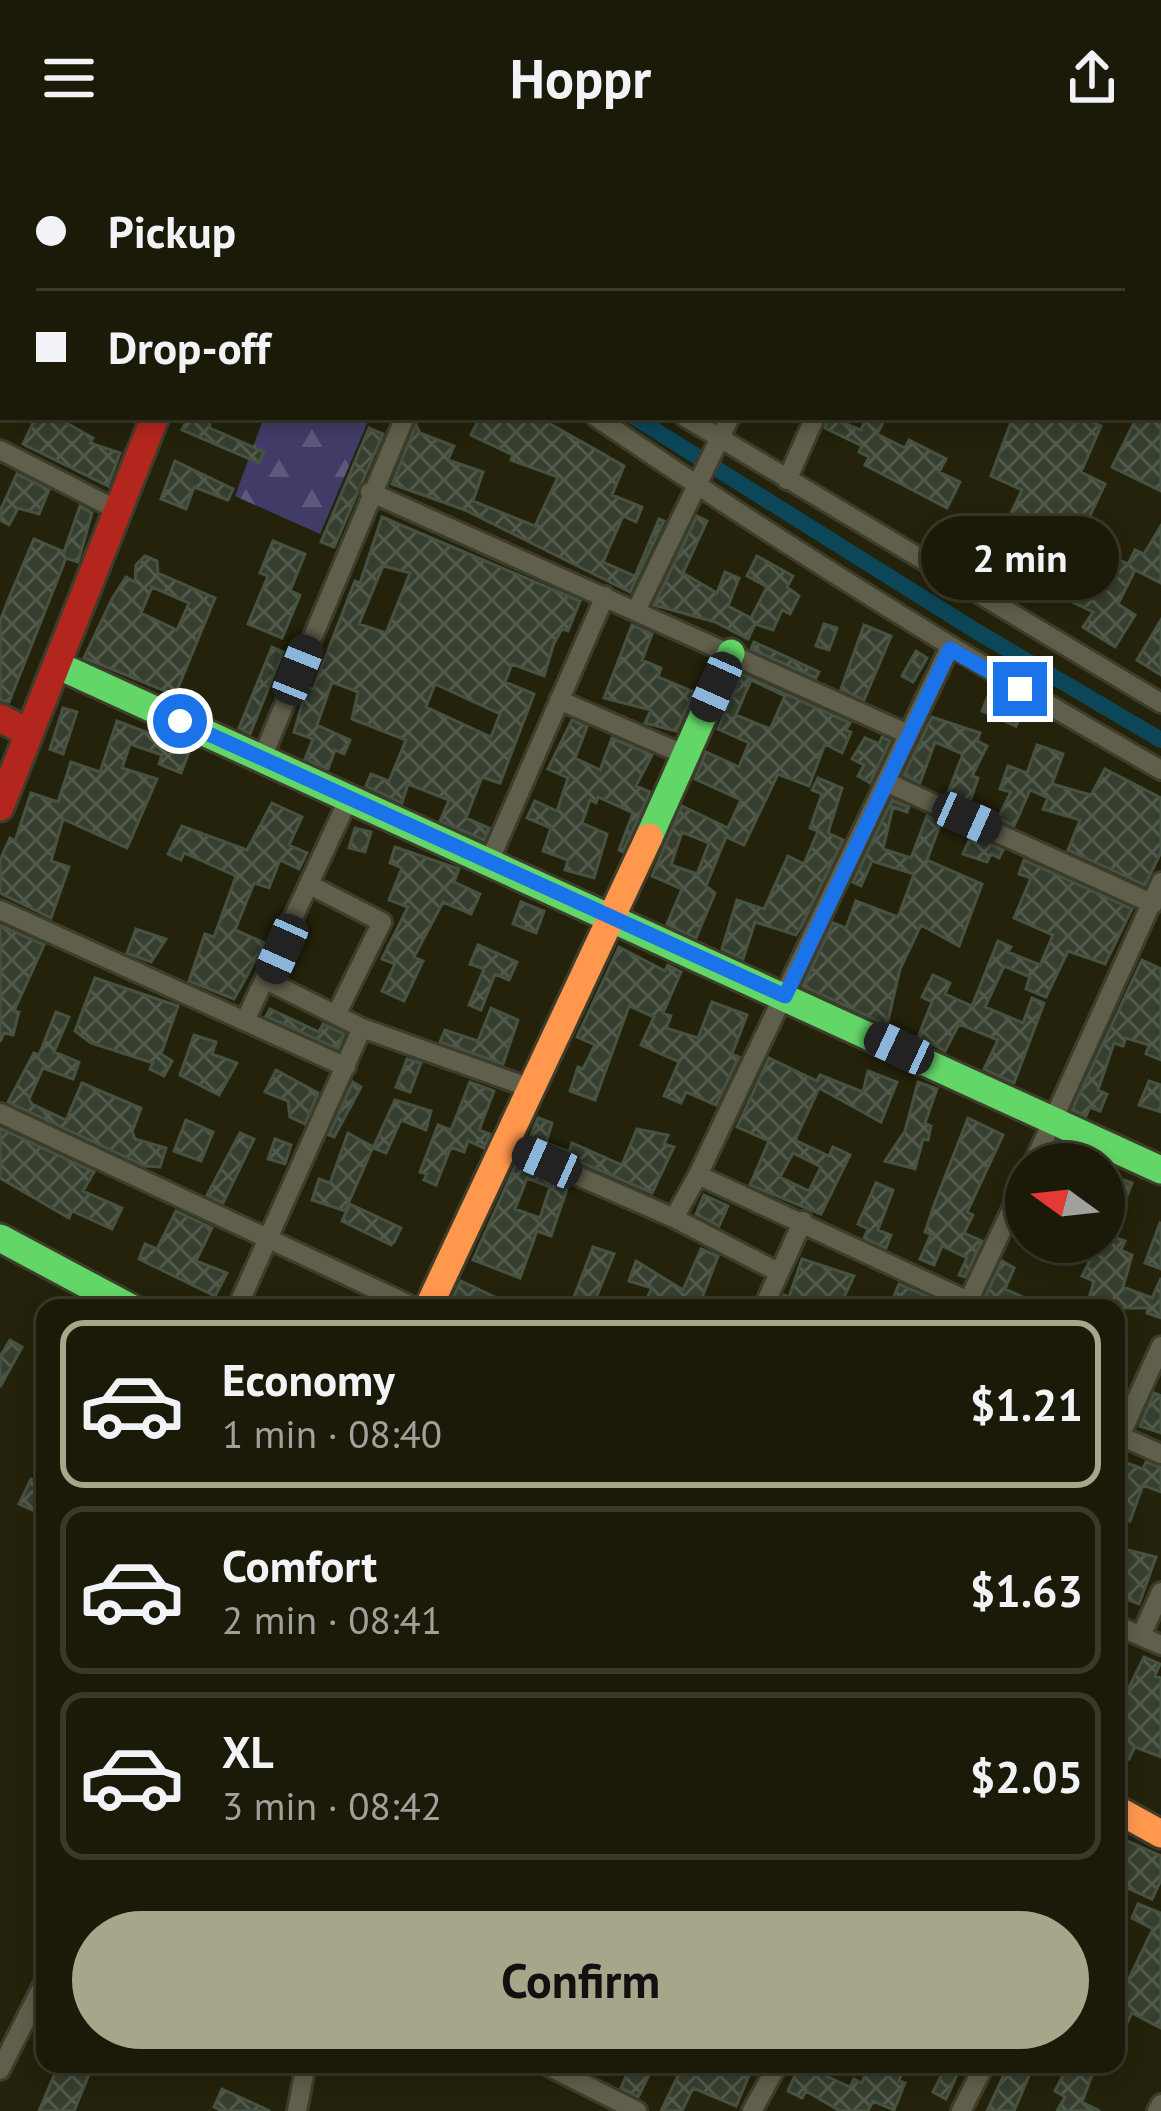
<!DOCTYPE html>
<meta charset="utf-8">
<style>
body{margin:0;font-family:"PT Sans",sans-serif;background:#282716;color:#f1f3f6;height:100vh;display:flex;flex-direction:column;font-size:45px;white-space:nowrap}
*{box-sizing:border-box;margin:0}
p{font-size:39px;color:#a0a19c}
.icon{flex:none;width:66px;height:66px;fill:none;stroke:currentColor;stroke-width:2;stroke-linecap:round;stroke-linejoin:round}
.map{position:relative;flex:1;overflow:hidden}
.sheet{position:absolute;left:36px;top:1143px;width:1089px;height:774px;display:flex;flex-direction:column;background:#1b1a08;border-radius:24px;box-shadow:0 6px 18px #0003,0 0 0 3px #393829}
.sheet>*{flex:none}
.hud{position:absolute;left:0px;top:0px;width:1161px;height:264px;box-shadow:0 6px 18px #0003,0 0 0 3px #393829;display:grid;align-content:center;height:264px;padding:0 36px;background:#1b1a08}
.needle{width:78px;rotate:285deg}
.fabs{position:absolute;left:1005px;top:987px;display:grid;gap:24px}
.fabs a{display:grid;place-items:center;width:120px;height:120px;border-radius:50%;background:#1b1a08;box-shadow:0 6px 18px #0003,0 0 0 3px #393829;font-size:60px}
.end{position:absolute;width:54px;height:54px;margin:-27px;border:15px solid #1a73e8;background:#fff;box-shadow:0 0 0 6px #fff}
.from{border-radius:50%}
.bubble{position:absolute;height:84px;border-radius:42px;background:#1b1a08;box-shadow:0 6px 18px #0003,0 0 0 3px #393829;font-size:39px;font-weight:700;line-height:84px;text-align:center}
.car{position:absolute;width:36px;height:72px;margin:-36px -18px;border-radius:15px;box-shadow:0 0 9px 3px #0007;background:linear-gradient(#222 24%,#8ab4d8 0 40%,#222 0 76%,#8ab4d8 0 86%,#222 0)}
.hud b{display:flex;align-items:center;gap:42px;height:114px;font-size:45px}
.hud b+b{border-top:3px solid #393829}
.hud i{width:30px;height:30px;background:#f1f3f6}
ul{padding:21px 0 0;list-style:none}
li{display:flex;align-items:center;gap:36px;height:168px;margin:0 24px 18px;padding:0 12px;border:6px solid #393829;border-radius:24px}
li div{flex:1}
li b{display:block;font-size:45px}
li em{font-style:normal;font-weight:700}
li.current{border-color:#a7a68a}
li>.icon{width:108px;height:108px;stroke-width:1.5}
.button{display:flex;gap:24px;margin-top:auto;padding:24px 36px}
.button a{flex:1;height:138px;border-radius:72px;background:#a7a68a;color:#111;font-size:48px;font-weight:700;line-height:138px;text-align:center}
header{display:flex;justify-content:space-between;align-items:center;height:156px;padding:0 36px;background:#1b1a08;font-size:54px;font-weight:700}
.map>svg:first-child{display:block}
</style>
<header><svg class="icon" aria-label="menu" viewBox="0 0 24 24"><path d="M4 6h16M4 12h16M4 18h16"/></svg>Hoppr<svg class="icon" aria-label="share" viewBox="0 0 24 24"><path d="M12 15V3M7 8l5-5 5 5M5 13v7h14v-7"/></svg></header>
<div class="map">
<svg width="1161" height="1955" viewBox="0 0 1161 1955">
<defs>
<pattern id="forest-firs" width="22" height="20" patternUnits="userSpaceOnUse" patternTransform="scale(3)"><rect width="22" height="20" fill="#413b67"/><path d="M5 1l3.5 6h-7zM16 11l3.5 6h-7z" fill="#5d587c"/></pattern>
<pattern id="building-cross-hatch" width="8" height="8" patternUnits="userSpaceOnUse" patternTransform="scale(3)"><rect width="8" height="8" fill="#363e2f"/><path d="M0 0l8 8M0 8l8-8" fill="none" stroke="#535a4c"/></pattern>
</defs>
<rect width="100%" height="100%" fill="#24220a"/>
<path fill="url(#forest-firs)" d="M264 261 369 263 320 378 235 340Z"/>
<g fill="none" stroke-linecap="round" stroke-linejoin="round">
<path stroke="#0b4759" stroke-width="16" d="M202 0 207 3
M634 261 976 475 1161 584"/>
</g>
<path fill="url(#building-cross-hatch)" stroke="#465242" stroke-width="3" fill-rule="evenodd" d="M36 261H56L93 282 90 287 120 297 108 330 23 288Z
M188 261H209L210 272 264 296 259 307 182 274Z
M480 261H538L624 310 612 339 642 351 636 366 623 360 603 406 635 420 659 363 664 365 630 436 465 354 392 328 416 269 420 277 454 290 448 304 483 316 473 345 535 370 558 321 511 304 513 299 471 279Z
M828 261 861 274 867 261H886L877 278 905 292 909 284 946 303 939 316 960 326 947 352 865 309 869 301 859 296 862 290 825 272Z
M1013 261H1058L1076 268 1081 261 1101 270 1081 316 1105 328 1085 370 1109 381 1102 396 1128 408 1135 394 1144 398 1161 370V427L1135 414 1118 448 1135 459 1115 491 1083 471 1093 456 1000 411 996 419 984 414 1022 334 991 320Z
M1137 261H1161V335L1112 311Z
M369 272 383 278 334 391 321 386Z
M175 305 233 333 228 344 194 331 186 353 161 343Z
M17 318 49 334 39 358 18 352 9 369 0 364V355Z
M80 350 92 357 78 406 66 402 9 546 0 544V465L9 442 34 383 64 396Z
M697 360 707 365 683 417 717 437 725 416 739 422 728 450 751 462 767 431 747 420 757 400 793 420 787 431 799 440 790 458 782 454 773 474 755 468 748 483 715 466 654 449Z
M382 361 580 445 568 475 562 473 554 487 544 520 512 508 505 526 534 538 500 627 482 621 466 662 489 672 484 684 440 665 449 644 408 628 402 647 366 630 371 618 389 625 406 584 352 563 358 536 332 526 317 569 350 584 344 598 335 594 328 613 305 603 313 583 294 576 307 531 313 533 355 425 360 427ZM383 410 410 417 386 477 359 468ZM435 528 500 558 491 581 426 551Z
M273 385 305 398 290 435 300 439 282 482 248 468 268 420 260 417Z
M145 400 157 405 158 417 215 442 175 539 84 502 112 443 126 421 135 426 136 409ZM152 431 189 447 177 474 141 457Z
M1161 464V519L1137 504Z
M824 468 837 472 829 494 816 490Z
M632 469 652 478 642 504 661 512 658 521 694 536 676 575 645 567 651 554 604 542Z
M864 469 891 480 864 544 841 533Z
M754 486 819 516 816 522 751 493Z
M272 491 283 496 250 578 239 572Z
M916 495 927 502 913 526 902 520Z
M741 518 850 567 846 574 851 576 842 597 825 588 809 630 778 618 744 689 726 681 706 730 715 737 696 782 667 768 682 733 652 720 682 650 728 672 741 644 695 623 706 596 739 611 749 587 718 573ZM751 524 785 540 770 573 736 559ZM682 676 709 687 697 718 671 709Z
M988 540 1023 555 1016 570 982 555Z
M63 552 77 556 63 598 50 593Z
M932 561 980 577 977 585 987 590 972 620 978 622 969 648 947 639 963 598 935 586 920 627 904 619Z
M572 564 587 571 575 602 600 614 612 582 652 599 636 630 650 636 623 696 619 694 633 657 598 641 596 647 590 644 582 667 607 678 594 722 565 714 568 704 543 695 551 672 527 662 535 645 557 655 568 622 548 613Z
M117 565 190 593 181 617 159 608 162 599 130 588 122 612 157 623 127 692 63 663 51 705 69 711 51 762 0 737V704L10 682 15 685 31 637 58 646 71 606 100 616Z
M882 581 890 585 870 627 858 620 864 609 852 603 865 582 879 588Z
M1037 589 1063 598 1052 628 1091 639 1105 613 1161 642V696L1145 729 1068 694 1080 664 1043 653 1048 642 1030 634 1014 670 998 662 1011 636 1000 633 1008 610 1027 617Z
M818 622 842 632 828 677 843 684 802 769 796 779 755 766 743 803 722 793 737 744 764 753 788 700 804 708 818 675 810 672 822 638 812 634Z
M892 644 909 651 907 656 893 651 883 693 911 702 927 660 941 666 927 704 982 728 959 790 921 769 900 813 887 869 803 830 833 767 846 772 856 745 898 761 914 718 872 705 861 730 853 726Z
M272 647 302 661 289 689 307 697 299 713 280 704 269 732 254 727 235 774 265 787 234 843 189 825 205 778 214 781 236 720 184 697 181 704 168 698 182 670 247 694Z
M355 672 371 676 365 696 349 692Z
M971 680 1003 694 999 702 991 698 987 706 963 698Z
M395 691 459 713 454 726 480 738 471 758 443 746 414 801 423 805 404 845 382 835 395 808 382 803 408 751 389 744 402 712 390 707Z
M1024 704 1132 753 1105 808 1068 795 1046 841 1026 833 1030 821 1004 810 985 851 1023 867 1032 842 1044 847 1014 927 984 913 998 884 959 868 945 895 918 881 932 846 922 841 933 819 950 827 945 838 972 850 998 785 1011 791 1008 796 1040 809 1053 779 1014 762 1031 722 1019 718Z
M521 746 544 755 536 777 513 768Z
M0 769 44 789 14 855 19 856 13 879 4 877 0 886Z
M136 773 166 783 151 806 127 797Z
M478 789 517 806 509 824 495 818 481 854 469 849 484 813 470 808Z
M619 791 665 815 668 809 681 816 663 857 671 860 666 872 698 882 712 846 747 859 732 898 739 901 716 949 686 936 681 947 664 940 679 906 641 889 654 861 629 850 595 944 570 935 578 911 583 913 595 889 577 881Z
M1142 804 1161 813V904L1146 898 1149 889 1126 882 1123 890 1114 887 1098 934 1107 938 1100 955 1090 951 1086 960 1072 954Z
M95 822 178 850 161 898 172 905 164 920 150 913 153 907 91 887 75 875Z
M491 852 518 864 503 908 440 886 445 874 478 885Z
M270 853 319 876 323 868 344 878 338 893 266 860Z
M56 856 69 861 54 896 79 906 73 923 43 912 29 943 32 948 66 964 82 927 141 952 132 976 135 983 166 992 160 1011 145 1010 8 946 34 897 39 899Z
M194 879 216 886 212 898 237 907 219 939 180 919Z
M769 902 817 925 820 919 863 936 868 915 897 926 881 966 819 932 795 984 829 1000 833 991 850 999 821 1058 750 1029 769 985 737 971ZM793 997 821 1011 809 1035 780 1021Z
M407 903 421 907 410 936 396 931Z
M276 914 318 937 305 968 290 961 288 945 265 936Z
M1149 925 1161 929V956L1139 949Z
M353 926 361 931 334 981 329 979Z
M470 926 494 935 479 974 490 978 484 992 468 985 464 996 451 991 436 1029 424 1024 427 1018 420 1016 438 969 451 974Z
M918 926 937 933 925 967 931 970 928 984 923 983 915 1013 885 1005 905 975Z
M395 944 431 955 426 974 401 964 386 997 373 992Z
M538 962 552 967 546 987 569 996 572 987 622 1009 637 973 668 979 664 988 674 991 652 1037 529 984Z
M968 962 1003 979 967 1056 973 1059 964 1077 982 1085 965 1121 959 1119 967 1102 942 1090 934 1109 920 1103 931 1078 925 1076 934 1049Z
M186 964 213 976 201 1005 174 995Z
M0 972 94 1016 83 1035 122 1052 112 1073 72 1055 69 1062 0 1022Z
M240 977 254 983 223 1047 207 1039Z
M348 977 373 991 345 1055 312 1044 319 1023 330 1027Z
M275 983 291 989 285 1008 268 1003Z
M1057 989 1077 997 1072 1008H1048Z
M516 1008 568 1030 551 1080 537 1075 520 1122 473 1104ZM527 1022 550 1031 540 1062 515 1053Z
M1104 1017 1132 1027 1127 1040 1104 1031Z
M876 1027 893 1034 878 1074 891 1079 886 1092 864 1082 868 1073 858 1068Z
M704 1039 728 1050 719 1070 696 1058Z
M350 1048 401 1072 394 1086 391 1089 342 1065Z
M176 1055 212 1072 196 1105 227 1117 215 1140 139 1103 145 1088 157 1093Z
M1160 1067 1161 1068V1113L1145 1107Z
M1104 1078 1125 1085 1121 1094 1132 1099 1123 1131 1152 1142 1161 1122V1162L1147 1157 1148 1152H1086L1094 1125 1082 1120Z
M593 1091 614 1098 593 1149 570 1152Z
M701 1093 718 1100 702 1142 725 1152H642L652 1132 629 1125 636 1105 683 1134Z
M802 1103 854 1120 844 1141 868 1152H816L802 1146 814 1152H778L784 1139 789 1141Z
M1002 1105 1014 1112 1005 1133 1048 1152H980Z
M461 1125 518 1152H448Z
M899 1128 931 1142 927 1152H889Z
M10 1184 22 1191 0 1231V1201Z
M1154 1237 1161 1240V1277L1140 1270Z
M1116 1303 1143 1313 1146 1306 1161 1311V1336L1143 1329 1130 1365 1116 1360Z
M31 1323 45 1330V1360L19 1348Z
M1116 1391 1156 1401 1139 1448 1116 1439Z
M1144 1501 1160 1508 1155 1520 1161 1522V1601L1135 1591 1129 1603 1116 1597V1558Z
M1116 1680 1161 1700V1724L1152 1743 1116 1727Z
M1138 1748 1161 1757V1872L1132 1857 1116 1888V1849L1153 1773 1132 1762Z
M59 1908 92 1911 74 1955H39Z
M631 1908H754L736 1950 693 1932 682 1955H661L678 1920 654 1909 638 1941 621 1932Z
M800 1908 850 1931 854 1923 862 1927 869 1908H905L899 1925 905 1927 894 1954 873 1945 868 1955H840L806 1935 802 1942 788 1935Z
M947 1908H962L946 1943 933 1936Z
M1009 1908H1034L1014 1955H987Z
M1069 1908H1096L1082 1946 1100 1955H1057L1065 1941 1055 1935Z
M222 1933 270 1955H222L214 1951Z"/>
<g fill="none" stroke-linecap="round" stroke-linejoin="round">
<g stroke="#3e3d2c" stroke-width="24">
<path id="street" d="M146 0 151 3
M427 0 433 3
M855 3 856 0
M959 3 961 0
M0 80 3 82
M596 261C780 387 967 503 1161 614
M685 261 1161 547
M0 294 119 355
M787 324 815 261
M370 336 908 578
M637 453 730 261
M559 544 685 599
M262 602 405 261
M886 626 1153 748
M489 706 605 440
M310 729 382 766 336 859
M0 754 346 911
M268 825 362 872 533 933
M245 865 349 642
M0 957 416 1152
M505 988 674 1062 698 1019 968 1145
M1033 1008 1161 726
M698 1019 949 493
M674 1062 778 1116
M237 1152 362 872
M763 1152 803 1065
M965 1152 1026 1023
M1116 1278 1161 1298
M1120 1280 1161 1190
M1116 1469 1161 1489
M1141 1480 1161 1436
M544 1908 637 1955
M0 1914 45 1825
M297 1955 306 1908
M752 1955 778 1908
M961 1955 985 1908
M1157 1955 1161 1948"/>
</g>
<g stroke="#3e3d2c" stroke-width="33">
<path id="fast" d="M1088 0 1093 3
M261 3 262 0
M57 509 1161 1014
M649 681 731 497
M0 1082 131 1152"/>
</g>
<g stroke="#3e3d2c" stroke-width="33">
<path id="slow" d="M992 0 998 3
M428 1152 649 681
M1116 1653 1161 1678"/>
</g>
<g stroke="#3e3d2c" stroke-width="33">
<path id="jam" d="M1158 36 1161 38
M1158 83 1161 84
M0 562 29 577
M0 651 155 261"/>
</g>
<use href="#street" stroke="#605f4b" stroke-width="18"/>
<use href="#fast" stroke="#63d668" stroke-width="27"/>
<use href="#slow" stroke="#ff974d" stroke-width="27"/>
<use href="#jam" stroke="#b3261e" stroke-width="27"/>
</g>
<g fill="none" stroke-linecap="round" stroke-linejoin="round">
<path stroke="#1a73e8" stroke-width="15" d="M180 565 785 840 950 493 1020 533"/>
</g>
</svg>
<div class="fabs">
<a><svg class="needle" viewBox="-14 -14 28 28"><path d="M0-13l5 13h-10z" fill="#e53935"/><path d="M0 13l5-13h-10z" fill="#a0a19c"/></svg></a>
</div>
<i class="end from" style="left:180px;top:565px"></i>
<i class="end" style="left:1020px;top:533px"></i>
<div class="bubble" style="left:921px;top:360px;width:198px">2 min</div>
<i class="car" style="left:298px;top:514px;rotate:22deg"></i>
<i class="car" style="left:716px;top:531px;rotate:204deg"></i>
<i class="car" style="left:967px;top:662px;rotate:114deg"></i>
<i class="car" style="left:282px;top:793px;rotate:204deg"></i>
<i class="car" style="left:899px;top:892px;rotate:295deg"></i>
<i class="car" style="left:547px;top:1006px;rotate:294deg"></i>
<div class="hud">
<b><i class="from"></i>Pickup</b>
<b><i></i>Drop-off</b>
</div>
<section class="sheet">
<ul>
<li class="current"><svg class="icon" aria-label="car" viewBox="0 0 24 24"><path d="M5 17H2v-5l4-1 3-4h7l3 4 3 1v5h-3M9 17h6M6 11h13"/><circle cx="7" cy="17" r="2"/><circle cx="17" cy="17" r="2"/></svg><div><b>Economy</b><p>1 min · 08:40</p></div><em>$1.21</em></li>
<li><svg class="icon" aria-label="car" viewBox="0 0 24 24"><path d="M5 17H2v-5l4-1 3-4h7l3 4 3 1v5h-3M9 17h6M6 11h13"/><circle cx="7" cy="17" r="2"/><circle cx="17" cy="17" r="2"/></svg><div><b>Comfort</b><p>2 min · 08:41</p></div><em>$1.63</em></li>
<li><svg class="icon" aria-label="car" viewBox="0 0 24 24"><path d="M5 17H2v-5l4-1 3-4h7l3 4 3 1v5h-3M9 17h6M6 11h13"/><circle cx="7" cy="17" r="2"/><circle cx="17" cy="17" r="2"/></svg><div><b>XL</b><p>3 min · 08:42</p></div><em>$2.05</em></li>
</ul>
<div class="button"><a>Confirm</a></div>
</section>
</div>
